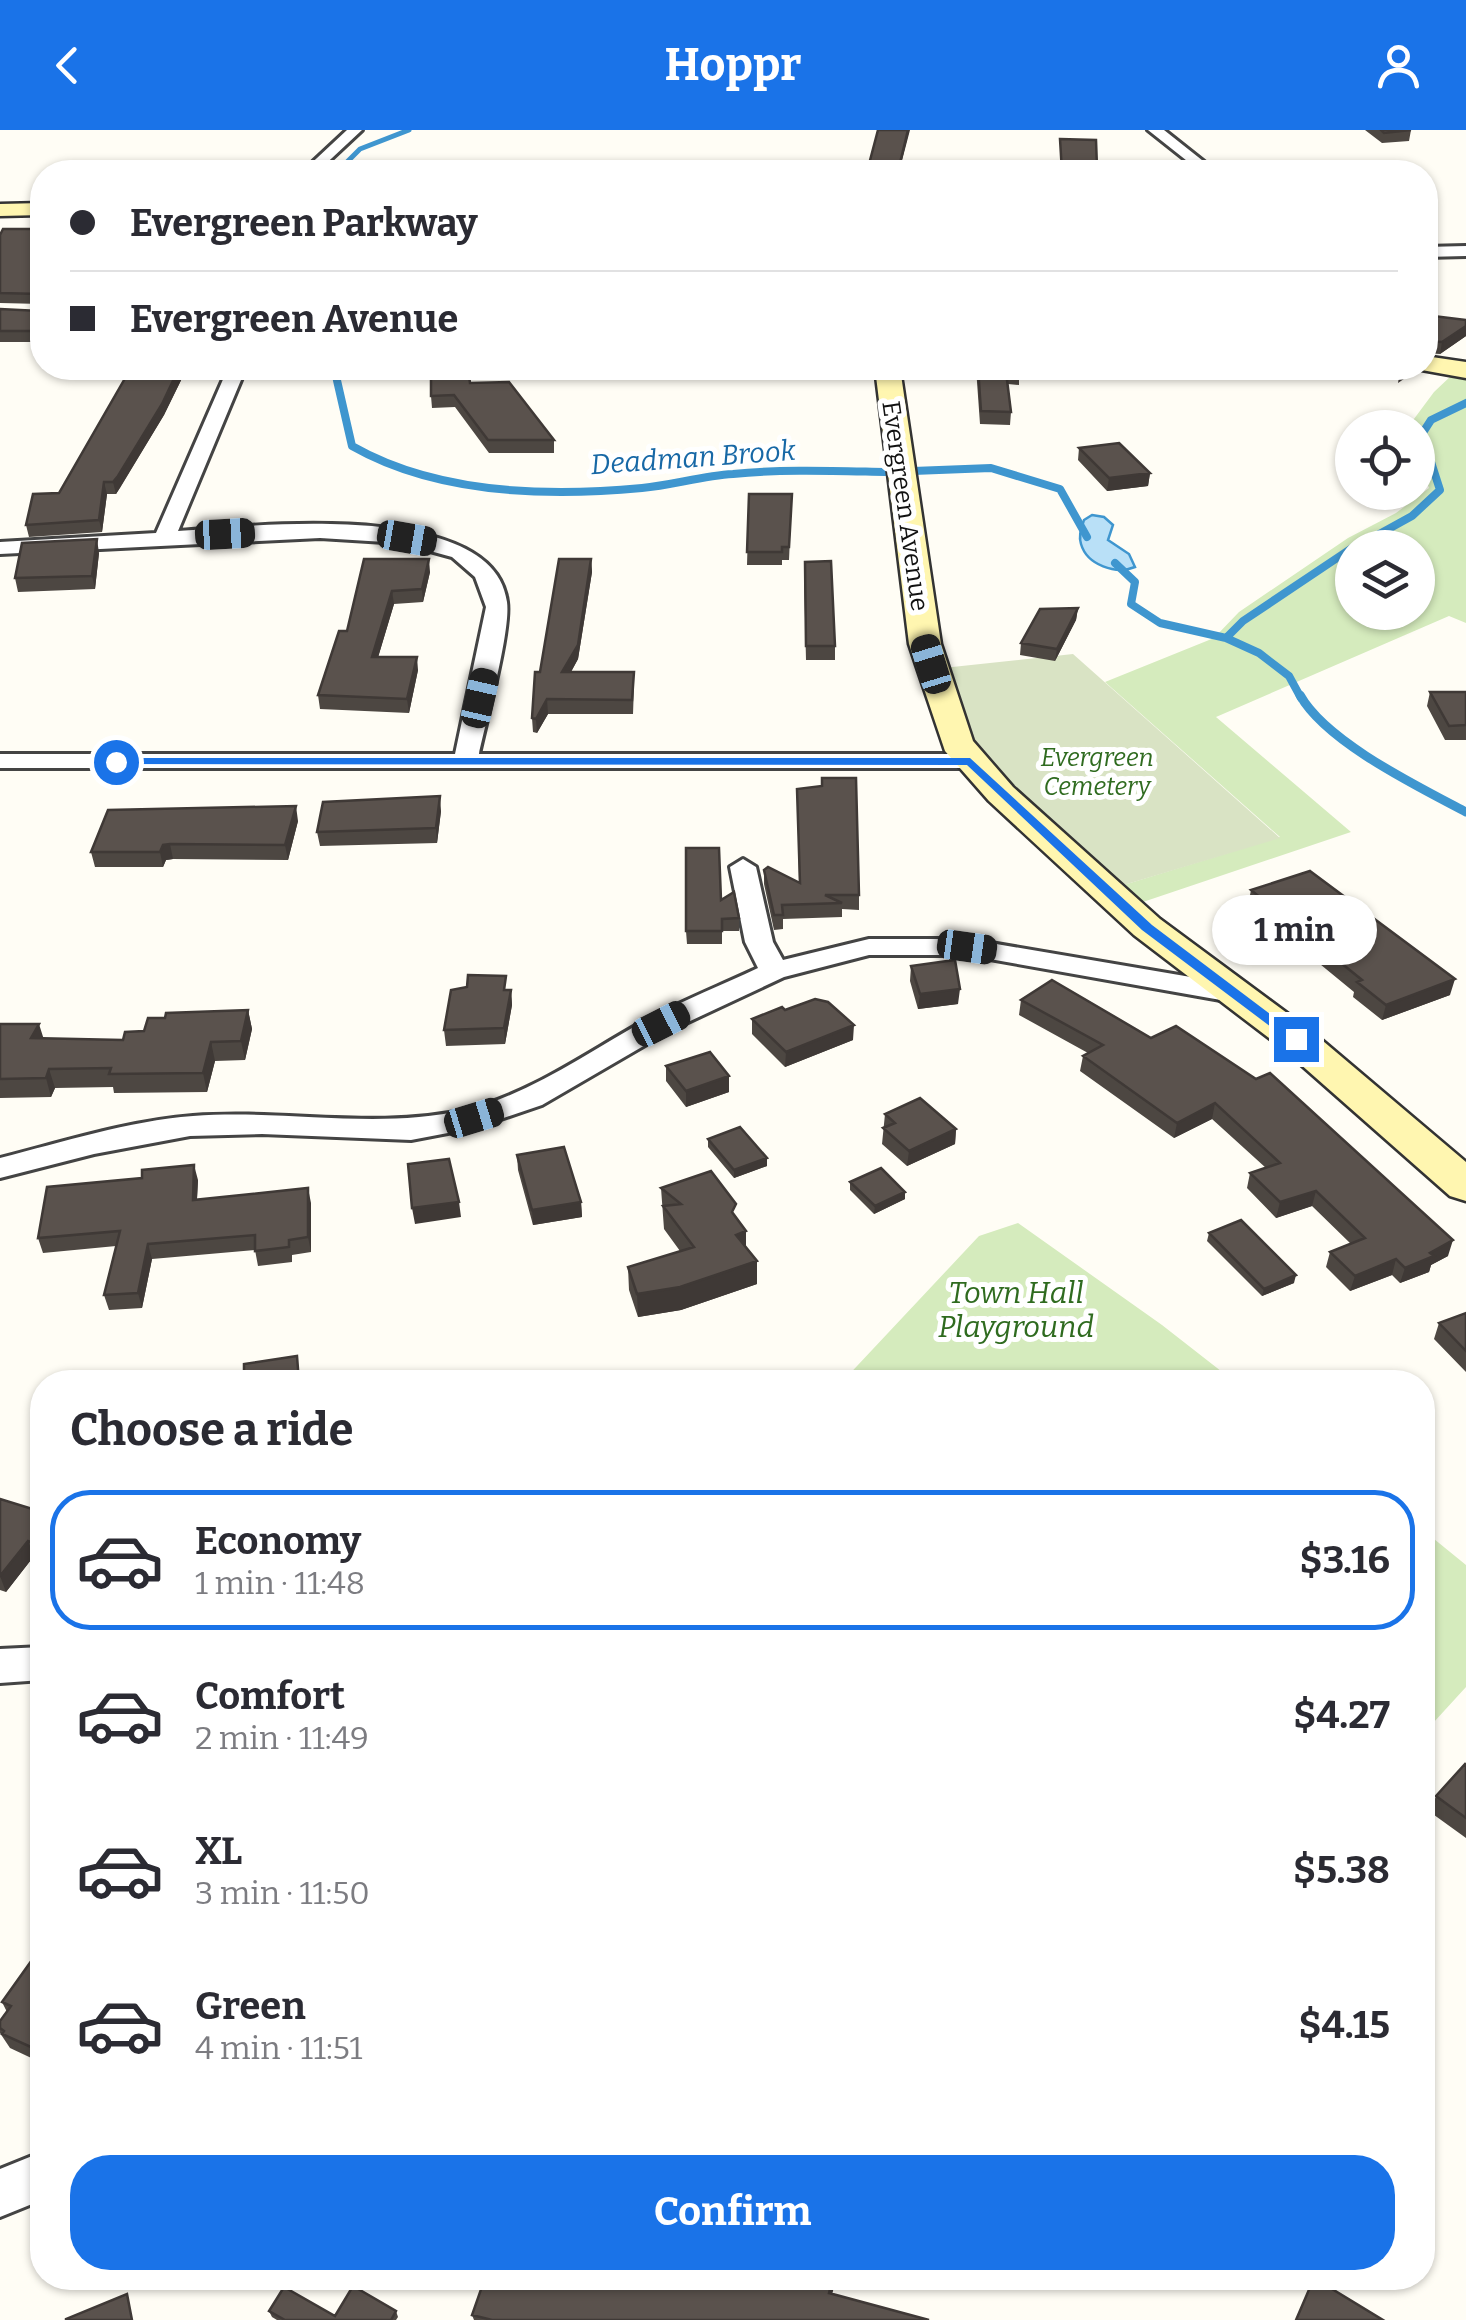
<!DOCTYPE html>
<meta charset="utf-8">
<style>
body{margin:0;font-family:Bitter,serif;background:#f2f2f3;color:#2b2b33;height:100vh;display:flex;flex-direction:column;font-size:38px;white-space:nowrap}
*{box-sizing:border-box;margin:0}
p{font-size:32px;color:#7c7c81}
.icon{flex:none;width:55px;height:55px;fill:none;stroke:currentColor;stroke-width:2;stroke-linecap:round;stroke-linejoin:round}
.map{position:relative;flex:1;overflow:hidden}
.drawer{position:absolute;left:30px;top:1240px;width:1405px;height:920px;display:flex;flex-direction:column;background:#fff;border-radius:40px;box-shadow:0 2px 8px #0004}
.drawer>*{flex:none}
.banner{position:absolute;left:30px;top:30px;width:1408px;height:220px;border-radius:40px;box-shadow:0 2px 8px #0004;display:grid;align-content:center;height:220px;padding:0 40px;background:#fff}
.buttons{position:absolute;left:1335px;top:280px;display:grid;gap:20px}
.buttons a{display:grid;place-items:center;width:100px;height:100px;border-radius:50%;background:#fff;box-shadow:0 2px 8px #0004;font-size:50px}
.end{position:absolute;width:45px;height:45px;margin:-22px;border:12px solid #1a73e8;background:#fff;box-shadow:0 0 0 5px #fff}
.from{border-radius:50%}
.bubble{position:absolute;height:70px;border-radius:35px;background:#fff;box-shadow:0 2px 8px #0004;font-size:32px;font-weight:700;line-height:70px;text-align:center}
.car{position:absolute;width:30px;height:60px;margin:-30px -15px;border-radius:12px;box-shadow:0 0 8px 2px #0007;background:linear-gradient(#222 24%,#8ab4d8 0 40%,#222 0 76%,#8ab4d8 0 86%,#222 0)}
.banner b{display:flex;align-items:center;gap:35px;height:95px;font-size:38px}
.banner b+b{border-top:2px solid #e1e1e2}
.banner i{width:25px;height:25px;background:#2b2b33}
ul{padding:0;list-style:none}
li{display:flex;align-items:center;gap:30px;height:140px;margin:0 20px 15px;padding:0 20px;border:5px solid transparent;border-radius:40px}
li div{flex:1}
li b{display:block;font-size:38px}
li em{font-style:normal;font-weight:700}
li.active{border-color:#1a73e8}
li>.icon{width:90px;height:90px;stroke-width:1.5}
h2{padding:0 40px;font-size:45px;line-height:120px}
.button{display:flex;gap:20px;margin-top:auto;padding:20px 40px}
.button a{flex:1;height:115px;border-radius:40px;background:#1a73e8;color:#fff;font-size:40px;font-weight:700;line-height:115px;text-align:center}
header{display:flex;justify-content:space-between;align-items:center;height:130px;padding:0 40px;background:#1a73e8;color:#fff;font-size:45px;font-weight:700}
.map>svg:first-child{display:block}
</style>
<header><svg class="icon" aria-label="back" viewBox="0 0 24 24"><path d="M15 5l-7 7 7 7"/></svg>Hoppr<svg class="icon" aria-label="person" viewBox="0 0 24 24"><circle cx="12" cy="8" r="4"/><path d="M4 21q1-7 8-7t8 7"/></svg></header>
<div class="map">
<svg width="1466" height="2190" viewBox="0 0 1466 2190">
<rect width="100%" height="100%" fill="#fffdf5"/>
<path fill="#d5ebbd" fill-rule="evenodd" d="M1453 244 1466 245V493L1449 486 1216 587 1351 702 1140 773 1117 757 1280 707 1105 552 1214 508 1239 482 1348 408 1396 383 1429 358 1418 329V298L1408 297 1434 262ZM1352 418H1418V482H1352Z
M1018 1093 1162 1195 1235 1252H842L979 1106Z
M1423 1400 1466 1435V1557L1423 1604Z"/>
<path fill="#d9e3c4" d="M1073 524 1280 708 1117 757 1022 671 980 625 943 538Z"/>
<path fill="#b9e0f7" stroke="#3f96cf" stroke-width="2.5" d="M1092 385 1104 387 1113 395 1108 410 1129 424 1135 437C1116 445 1087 435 1081 414 1078 406 1082 397 1084 390Z"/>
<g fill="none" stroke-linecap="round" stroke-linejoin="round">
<path stroke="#3f96cf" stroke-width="5" d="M337 42 360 19 409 0
M334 238 337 249"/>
<path stroke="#3f96cf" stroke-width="8" d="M336 246 352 316C436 364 548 367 642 358 673 355 702 346 733 344 783 339 834 341 885 342
M913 341 991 338 1060 359 1087 407
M1354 418 1412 386 1440 360 1422 304 1431 290 1466 273
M1115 433 1135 452 1131 474 1160 493 1226 508 1259 523 1289 546 1301 568
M1226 508 1243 491 1352 418"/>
<path stroke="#3f96cf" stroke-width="9" d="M1300 565C1326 612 1419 657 1466 682"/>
<g stroke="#444" stroke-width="6">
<path id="minor" d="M347 0H362L317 42H302Z
M1148 0H1164L1217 42H1201Z
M1466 116V126L1425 127V117Z
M228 238H246L178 401C251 396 494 368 507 472 511 500 486 591 479 624H970L982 631 970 638H0V624H455L486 477 475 447 452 427 401 413 320 408 0 424V412L156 403Z
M743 729 756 737 773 812 783 830 869 809H967L1232 854 1242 857 1246 863 1242 869 1232 872 967 825H869L784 847 671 900 542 975 474 998 411 1010 262 1004 190 1006 94 1024 0 1048V1028C63 1012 128 991 193 986 284 979 376 1000 465 980 532 964 589 921 648 889 684 870 722 855 758 838L745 812 730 737Z
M42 1517V1550L0 1553V1519Z
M42 2022V2070L0 2087V2039Z"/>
</g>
<g stroke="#333" stroke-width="5">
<path id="secondary" d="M42 73V85L0 86V74Z
M1425 226 1466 232V248L1416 239 1425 238Z
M875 238H900L941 514 973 611 1013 657 1160 789 1310 900 1466 1032V1071L1450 1066 1282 918 1134 805 989 671 945 621 909 514Z"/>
</g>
<use href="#minor" fill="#fff" fill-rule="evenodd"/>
<use href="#secondary" fill="#fff6b0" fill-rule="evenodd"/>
</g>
<path fill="#4d4742" d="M1365 0H1411L1409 11 1382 13Z
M42 99V212H0V179L40 181 42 174 0 173V105Z
M1425 185 1466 190V206L1440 224 1425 223Z
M131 238H187L164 285 120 358 116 364H107L102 402 29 407 26 395 59 363Z
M638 238H656L654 250Z
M976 238H1019V255L1008 254 1011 282 1010 295 980 294Z
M470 253 554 310V323H489L455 277 432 278 431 266Z
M1079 318 1150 343 1148 356 1107 361 1078 330Z
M749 364H792L789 430H782V435H747Z
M99 423 95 459 18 462 15 448Z
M364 429 430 442 423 472 394 474 378 527 418 540 409 583 320 579 318 565 347 501Z
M591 429 592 442 578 529 571 542 634 556 633 584H548L537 603 533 602 532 588 540 542Z
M804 446 835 516V530H806Z
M1078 478 1076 490 1055 531 1020 525 1021 513Z
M1430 562H1466V610H1445L1427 576Z
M797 659 859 765V780L842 779V787L783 789V799L774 800 764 754V740L799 752Z
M441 681 437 713 320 716 317 702Z
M298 691 288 730 173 729 166 730 163 737H95L91 722Z
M1251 760 1450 865 1382 890 1353 867 1354 862 1248 775Z
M721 770 739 788V801H722V814H687L686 801Z
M911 836 958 874 918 879 910 851Z
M1052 850 1448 1126 1431 1135 1429 1142 1400 1153 1392 1145 1350 1161 1326 1137 1330 1122 1351 1114 1312 1076 1276 1088 1247 1058 1250 1043 1266 1038 1212 989 1174 1008 1080 941 1083 926 1088 923 1019 885 1021 870Z
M507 860H511L512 875 505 914 446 916 444 900Z
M248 880 252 899 245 930 215 931 207 962 114 963 113 957 55 958 51 967 0 968V894L43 908 123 910 144 901 165 888Z
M752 889 853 910 785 937 752 904Z
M666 936 729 946V962L686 977 666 951Z
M885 984 956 999 955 1014 907 1036 882 1014Z
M708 1009 767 1036 734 1048 708 1017Z
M517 1025 581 1072 582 1087 533 1095 518 1040Z
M198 1050 197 1070 311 1073V1122L292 1125V1132L258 1136 255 1120 152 1129 142 1178 109 1180 104 1165 116 1116 43 1123 38 1108Z
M850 1052 905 1062V1069L874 1084 850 1060Z
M661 1058 736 1087 757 1154 681 1180 638 1187 629 1160 628 1137 680 1121 664 1099Z
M1209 1103 1294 1153 1262 1166 1207 1111Z
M1466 1183V1242L1434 1209 1439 1193Z
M0 1369 42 1382V1429L34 1426 6 1462 0 1460Z
M1466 1635V1708L1430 1682 1436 1666Z
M42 1816V1933L10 1918 0 1903V1891L7 1882 2 1872Z
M832 2164 929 2190H474L472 2185Z
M269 2181 335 2186 396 2181 398 2187 396 2190H277L272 2187Z"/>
<path fill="#3f3936" d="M908 0H910L899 42 900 33Z
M1466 196V206L1440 224 1442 212Z
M179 238H187L164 285 116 364 113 352Z
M1405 238H1415L1414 242 1398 253 1400 241Z
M1150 343 1148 356 1107 361 1109 348Z
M104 352 107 364 102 402 99 390Z
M97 409 99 423 95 459 92 446Z
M429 429 430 442 423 472 422 459Z
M591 429 592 442 578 529 563 556 562 542Z
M392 461 394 474 374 541 372 527Z
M1078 478 1076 490 1055 531 1057 519Z
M417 527 418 540 409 583 407 569Z
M547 569 548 584 537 603 536 589Z
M440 666 441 681 437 713 436 698Z
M296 676 298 691 288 730 285 715Z
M170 714 173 729 166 730 163 737 160 722 163 715Z
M1455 849 1450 865 1382 890 1386 875Z
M960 859 958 874 918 879 920 864Z
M511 860 512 875 505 914 504 898Z
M248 880 252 899 245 930 241 911Z
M39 894 45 913 31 908Z
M854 895 853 910 785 937 786 922Z
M211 912 215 931 207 962 203 943Z
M49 939 55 958 51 967 46 948Z
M729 946V962L686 977V961Z
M1215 973 1212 989 1174 1008 1177 993Z
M956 999 955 1014 907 1036 909 1021Z
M767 1028V1036L734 1048V1040Z
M194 1035 198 1050 196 1085 193 1070Z
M308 1058 311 1073V1122L308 1107Z
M1316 1061 1312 1076 1276 1088 1280 1072Z
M905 1062V1069L874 1084 875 1076Z
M459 1072 461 1087 415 1094 412 1078Z
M581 1072 582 1087 533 1095 532 1080Z
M746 1101V1124L736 1105Z
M1453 1110 1448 1126 1431 1135 1429 1142 1400 1153 1405 1138Z
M148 1114 152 1129 142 1178 138 1163Z
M1396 1129 1392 1145 1350 1161 1355 1146Z
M757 1131V1154L681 1180 638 1187 637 1164Z
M1296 1145 1294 1153 1262 1166 1264 1159Z
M28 1411 34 1426 6 1462 0 1446Z
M833 2148H836L827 2187 829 2163Z"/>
<path fill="#5a524d" stroke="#3f3936" stroke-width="2.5" d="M878 0H908L900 33 902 42H869L868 38Z
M1381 0H1411L1384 3Z
M1060 9 1096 10 1097 37 1123 42H1062Z
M3 99H42V166L40 164 0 163V105Z
M42 171V201H0V179L40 181Z
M1425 185 1466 190V196L1442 212 1425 211V213Z
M131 238H179L162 274 118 346 113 352H104L99 390 26 395 33 364 59 363Z
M431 238H468L470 253 509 252 554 310H488L454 265 431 266Z
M978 238H1019L1020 242H1006L1011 282 981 281Z
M1119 313 1150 343 1109 348 1079 318Z
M749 364H792L789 417H782V422H747Z
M97 409 92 446 15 448 22 413Z
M364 429H429L422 459 392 461 372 527H417L407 569 318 565 339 501H347Z
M559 429H591L578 515 562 542H634L632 570 547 569 536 589 532 588 535 542H540Z
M831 431 835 516H806L805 432Z
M1078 478 1057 519 1021 513 1040 479Z
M1430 562H1466V595L1449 596Z
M822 648H856L859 765H825L842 773 782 775 783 785H774L764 740 768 737 800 753 797 659 822 656Z
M440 666 436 698 317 702 323 672Z
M296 676 285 715 170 714 163 715 160 722H91L108 680Z
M686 718H719L721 770 734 762 739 788 722 789V801H686Z
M1310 741 1455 849 1386 875 1357 852 1362 850 1251 760Z
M955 830 960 859 920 864 911 836Z
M468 845 506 846 504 860H511L504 898 444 900 451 860 467 857Z
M1052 850 1151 908 1176 896 1256 949 1270 943 1453 1110 1430 1123 1434 1126 1405 1138 1396 1129 1355 1146 1330 1122 1365 1108 1316 1061 1280 1072 1250 1043 1280 1033 1215 973 1177 993 1083 926 1103 915 1021 870Z
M815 869 828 872 854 895 786 922 752 889 782 877 785 880Z
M248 880 241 911 211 912 203 943 109 944 111 938 49 939 46 948 0 949V894H39L31 908 123 910 125 902 144 901 148 888H165L166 883Z
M710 922 729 946 686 961 666 936Z
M920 968 956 999 909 1021 883 998 895 993 885 984Z
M740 997 767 1028 734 1040 708 1009Z
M564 1017 581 1072 532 1080 517 1025Z
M449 1029 459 1072 412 1078 408 1034Z
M194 1035 193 1070 308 1058V1107L289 1110V1117L255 1121V1105L148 1114 138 1163 104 1165 120 1101 38 1108 47 1057 142 1048V1040Z
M881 1038 905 1062 875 1076 850 1052Z
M711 1041 736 1074 732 1082 746 1101 736 1105 757 1131 680 1157 637 1164 628 1137 694 1117 663 1076 681 1074 661 1058Z
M1241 1090 1296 1145 1264 1159 1209 1103Z
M1466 1183V1221L1439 1193Z
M297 1226 299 1252H244V1234Z
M1297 1247 1305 1252H1288Z
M0 1369 42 1382V1416L28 1411 0 1446Z
M1465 1634 1466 1635V1688L1436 1666Z
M42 1816V1922L2 1904 4 1901 0 1898V1891L11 1876 2 1872Z
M485 2148H833L829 2163 929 2190H492L472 2185Z
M1314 2148 1383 2190H1296Z
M353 2156 396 2181 391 2190H285L269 2181 284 2157 335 2186Z
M127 2164 132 2190H66V2189Z"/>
<path fill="#1a73e8" d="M116 628H970L1152 795 1303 909 1291 912 1142 800 967 635 112 634Z"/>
<g text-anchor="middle" stroke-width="10" stroke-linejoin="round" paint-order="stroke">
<g font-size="25" fill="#111" stroke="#fff">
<text transform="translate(906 376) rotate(82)" y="9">Evergreen Avenue</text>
</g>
<g font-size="25" font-style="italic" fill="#2f6b1f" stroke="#fff">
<text x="1097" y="636">Evergreen<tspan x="1097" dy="29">Cemetery</tspan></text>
</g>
<g font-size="28" font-style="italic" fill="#1768a6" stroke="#fff">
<text transform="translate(693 327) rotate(-4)" y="10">Deadman Brook</text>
</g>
<g font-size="30" font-style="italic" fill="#2f6b1f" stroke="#fff">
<text x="1016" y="1173">Town Hall<tspan x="1016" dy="34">Playground</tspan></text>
</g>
</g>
</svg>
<div class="buttons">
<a><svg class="icon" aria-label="locate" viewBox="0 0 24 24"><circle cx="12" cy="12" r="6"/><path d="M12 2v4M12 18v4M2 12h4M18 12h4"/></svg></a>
<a><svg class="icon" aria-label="layers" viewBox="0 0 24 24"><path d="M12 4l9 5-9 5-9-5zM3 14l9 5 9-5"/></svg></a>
</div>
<i class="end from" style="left:116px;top:632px"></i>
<i class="end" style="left:1296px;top:909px"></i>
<div class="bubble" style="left:1212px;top:765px;width:165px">1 min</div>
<i class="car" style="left:225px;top:404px;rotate:87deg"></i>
<i class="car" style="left:407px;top:408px;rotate:100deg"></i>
<i class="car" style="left:931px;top:534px;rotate:343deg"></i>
<i class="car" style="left:480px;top:568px;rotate:13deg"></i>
<i class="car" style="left:967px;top:817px;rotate:98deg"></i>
<i class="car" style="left:661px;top:894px;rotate:63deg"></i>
<i class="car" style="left:474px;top:988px;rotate:73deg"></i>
<div class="banner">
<b><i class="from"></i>Evergreen Parkway</b>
<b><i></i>Evergreen Avenue</b>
</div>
<section class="drawer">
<h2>Choose a ride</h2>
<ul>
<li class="active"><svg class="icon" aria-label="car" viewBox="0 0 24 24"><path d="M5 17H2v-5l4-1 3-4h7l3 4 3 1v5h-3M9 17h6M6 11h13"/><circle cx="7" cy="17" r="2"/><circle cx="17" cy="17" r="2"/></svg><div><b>Economy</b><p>1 min · 11:48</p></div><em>$3.16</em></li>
<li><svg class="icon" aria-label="car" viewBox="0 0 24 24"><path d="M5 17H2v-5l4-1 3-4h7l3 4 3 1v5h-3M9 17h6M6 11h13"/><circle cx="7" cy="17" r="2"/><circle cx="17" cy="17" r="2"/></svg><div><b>Comfort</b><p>2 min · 11:49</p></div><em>$4.27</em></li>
<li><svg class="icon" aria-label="car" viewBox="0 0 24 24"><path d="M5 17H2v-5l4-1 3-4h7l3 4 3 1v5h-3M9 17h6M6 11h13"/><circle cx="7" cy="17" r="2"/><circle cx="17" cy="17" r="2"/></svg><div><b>XL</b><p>3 min · 11:50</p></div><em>$5.38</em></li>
<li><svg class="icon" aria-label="car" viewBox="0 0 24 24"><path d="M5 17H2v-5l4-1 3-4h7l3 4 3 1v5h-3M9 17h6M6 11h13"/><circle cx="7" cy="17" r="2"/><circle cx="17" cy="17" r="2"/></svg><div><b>Green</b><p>4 min · 11:51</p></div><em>$4.15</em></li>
</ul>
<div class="button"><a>Confirm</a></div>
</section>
</div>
